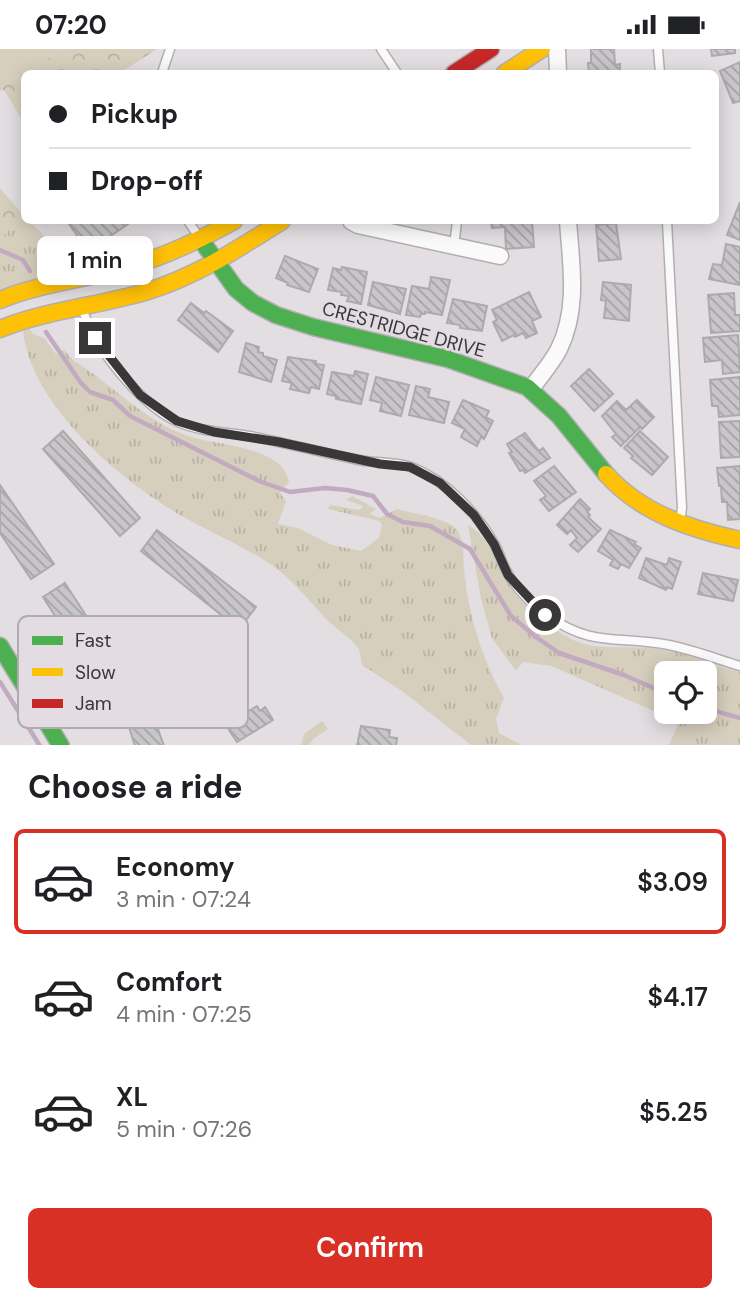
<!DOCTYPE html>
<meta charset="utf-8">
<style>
body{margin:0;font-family:"DM Sans",sans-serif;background:#f2f2f2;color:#202124;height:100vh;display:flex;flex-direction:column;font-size:26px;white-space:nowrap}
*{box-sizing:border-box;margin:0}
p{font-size:23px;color:#757577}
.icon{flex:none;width:38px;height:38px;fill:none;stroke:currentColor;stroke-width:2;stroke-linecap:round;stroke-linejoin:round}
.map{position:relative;height:696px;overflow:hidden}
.panel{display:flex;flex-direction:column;background:#fff;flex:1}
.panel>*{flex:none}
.top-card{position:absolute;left:21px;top:21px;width:698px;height:154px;border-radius:10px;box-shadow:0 4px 18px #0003;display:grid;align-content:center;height:154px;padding:0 28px;background:#fff}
.tools{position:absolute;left:654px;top:612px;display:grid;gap:14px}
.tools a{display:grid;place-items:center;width:63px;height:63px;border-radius:10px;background:#fff;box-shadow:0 4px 18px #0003;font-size:35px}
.end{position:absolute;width:32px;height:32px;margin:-16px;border:9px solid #3a3739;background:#fff;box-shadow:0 0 0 4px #fff}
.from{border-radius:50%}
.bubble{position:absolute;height:49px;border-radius:10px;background:#fff;box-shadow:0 4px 18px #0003;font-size:23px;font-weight:600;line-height:49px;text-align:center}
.top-card b{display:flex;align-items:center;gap:24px;height:66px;font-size:26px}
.top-card b+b{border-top:2px solid #e0e0e0}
.top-card i{width:18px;height:18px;background:#202124}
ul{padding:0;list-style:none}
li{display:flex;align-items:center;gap:21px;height:105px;margin:0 14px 10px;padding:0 14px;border:4px solid transparent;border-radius:10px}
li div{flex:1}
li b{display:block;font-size:26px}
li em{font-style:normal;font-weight:600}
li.active{border-color:#d93025}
li>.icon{width:63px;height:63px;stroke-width:1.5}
h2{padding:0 28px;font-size:32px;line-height:84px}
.cta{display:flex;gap:14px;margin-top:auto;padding:14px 28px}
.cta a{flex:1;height:80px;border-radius:10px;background:#d93025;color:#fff;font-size:28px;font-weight:600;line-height:80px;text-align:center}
.status{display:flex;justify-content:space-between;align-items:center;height:49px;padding:0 35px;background:#fff;direction:ltr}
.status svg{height:19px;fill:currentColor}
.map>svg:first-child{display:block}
</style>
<div class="status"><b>07:20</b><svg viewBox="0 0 49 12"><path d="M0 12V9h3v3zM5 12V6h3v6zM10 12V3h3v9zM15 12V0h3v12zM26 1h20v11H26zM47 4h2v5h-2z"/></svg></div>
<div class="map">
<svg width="740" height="697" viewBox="0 0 740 697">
<defs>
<pattern id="grass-tufts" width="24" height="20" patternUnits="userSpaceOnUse" patternTransform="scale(1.75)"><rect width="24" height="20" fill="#d7cfbd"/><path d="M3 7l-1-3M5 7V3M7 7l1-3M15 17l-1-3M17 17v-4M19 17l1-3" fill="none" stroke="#b9b2a3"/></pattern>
<pattern id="park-crowns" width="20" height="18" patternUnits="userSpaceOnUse" patternTransform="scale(1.75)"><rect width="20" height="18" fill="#d7cfbd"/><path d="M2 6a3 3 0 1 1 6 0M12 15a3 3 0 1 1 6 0" fill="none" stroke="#b9b2a3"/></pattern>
<pattern id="building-back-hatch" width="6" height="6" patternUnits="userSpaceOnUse" patternTransform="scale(1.75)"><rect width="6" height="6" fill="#c9c6c9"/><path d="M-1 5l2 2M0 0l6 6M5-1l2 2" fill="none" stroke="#a4a2a4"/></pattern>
</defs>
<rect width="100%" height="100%" fill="#e2dee2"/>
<path fill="url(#grass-tufts)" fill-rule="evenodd" d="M24 167V172H29L53 195 72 222 0 242V190Z
M30 280 33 285 44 289 56 305 64 301 73 311C112 335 146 374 191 388 218 396 284 398 289 433L280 444 286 452 278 475 298 479 332 496 361 502 379 489 382 476 379 472 328 460 330 456 360 461 363 457 346 451 352 447 376 460 370 465 380 469 397 460C411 464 444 469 454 478 465 488 463 506 464 520 468 565 482 610 504 649L496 670 499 684 522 696H471L402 642 362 616C361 612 361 605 359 601 356 593 335 579 328 572 308 551 291 528 267 513 231 490 190 475 155 450 101 413 31 350 23 282Z
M468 476C494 490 499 527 519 549 537 568 567 594 594 597 621 600 647 596 674 603 696 608 717 618 740 623V696H669L679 673 551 617 523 613 516 622 492 589 481 550ZM667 625H705V663H667Z
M322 672 328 680 313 690 309 696H301L304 685Z"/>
<path fill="url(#park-crowns)" d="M64 0H157L120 24H24V74L4 41 0 42V38Z
M0 139 24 167 0 190Z"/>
<path fill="#d7cfbd" d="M0 0H64L0 38Z"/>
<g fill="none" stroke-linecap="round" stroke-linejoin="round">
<path stroke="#c2aac0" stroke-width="4.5" d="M0 201 23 211 30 222
M46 283 81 334 90 343 113 351 130 367 259 432 290 443 325 439 347 441 373 447 387 465 403 473 430 477 470 500 511 567 536 588 559 604 624 626 667 645
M0 633 40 697
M705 659 740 669"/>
</g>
<path fill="url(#building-back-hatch)" stroke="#adaaad" stroke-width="2" d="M591 0H614L615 16 620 15V24H589L588 14H591Z
M711 0H735V4L712 7Z
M740 13V52L733 54 720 22Z
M740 153V191L727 186Z
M67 172H130L131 173 88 202Z
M491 172H532L534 198 506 200 505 178 492 179Z
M616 174 621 210 599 212 596 176Z
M726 195 740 198V236L709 230 713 215 722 216Z
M285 207 318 220 309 243 287 236 288 234 276 229Z
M342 218 367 223 361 255 347 252 349 247 341 246 342 243 328 241 333 219 341 221Z
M431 228 450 231 442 266 425 263V265H421L420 268 406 266 412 237 429 240Z
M373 233 406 240 400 265 368 256Z
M603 233 631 236 629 272 604 269 606 252 601 251Z
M529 243 541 268 532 272 537 284 526 289 523 284 515 288 514 286 502 292 493 273 497 271 492 261Z
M734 244 735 266H740V282L711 284 708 246Z
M453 250 487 257 482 282 460 279V276L447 274Z
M191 254 204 264 206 262 233 282 218 303 178 271Z
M738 286 740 323 723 325 722 311 705 313 703 289Z
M246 294 259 298 258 303 263 304V307L277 311 271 333 239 323Z
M288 308 316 312V315L324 316 319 340 311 338 309 344 290 340 292 334 282 332Z
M589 320 613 345 594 362 571 337Z
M355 322 368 325 361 355 336 350V347L327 345 332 323 354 327Z
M376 328 409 336 401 367 380 362 382 354 370 351Z
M740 328V366L719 368 718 357H712L710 331Z
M416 337 430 340 428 348 449 353 444 374 409 366Z
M463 351 489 362 486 368 493 372 484 390 481 388 477 397 461 388 465 380 452 374Z
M637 351 654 368 642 380 640 378 621 397 612 388 616 385 602 367 617 352 626 361Z
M740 372V408L721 409 719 373Z
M63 382 140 469 120 487 43 400Z
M640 382 668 408 652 426 631 409 633 407 624 399Z
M525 384 539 402 543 399 550 409 525 424 523 421 520 422 509 404 512 403 507 395Z
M554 417 576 443 549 462 540 451 546 447 534 432Z
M740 417V470L728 471 727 453H722L721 437H719L717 419Z
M0 436 54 515 31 530 0 484Z
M580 450 590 460 587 463 590 466 588 468 601 480 578 503 570 496 577 489 573 484 571 481 567 485 557 476Z
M157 481 256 558 239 580 141 502Z
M610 481 636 493 634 495 641 499 629 519 621 515 618 520 610 516 613 511 598 502Z
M646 509 667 516 669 509 681 513 672 540 667 538 666 541 639 529Z
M703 524 738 531 733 552 698 545Z
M65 534 141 652 119 666 43 548Z
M257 657 260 662 265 658 273 671 237 693 229 681 235 677 232 672Z
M154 669 164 697H135L129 678Z
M361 677 390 681 389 688 397 689 396 697H357Z"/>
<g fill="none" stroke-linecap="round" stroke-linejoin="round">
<g stroke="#b2afb2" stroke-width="11">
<path id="lane" d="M381 0 397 24
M658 0 660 24
M162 24 170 0
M188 172 199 188
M667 172 682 459 680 473
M454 198 457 172
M82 258C93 298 141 356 178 373 201 383 226 383 250 387 287 394 323 404 359 411 375 414 396 413 411 418 446 431 477 464 495 496 500 506 503 516 508 525 517 540 533 557 548 567 593 599 620 586 669 596 693 601 717 610 740 617"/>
</g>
<g stroke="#b2afb2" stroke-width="19">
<path id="street" d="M557 0 558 24
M351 172 358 176 500 207
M531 340C540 327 552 314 559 300 579 259 571 215 568 172"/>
</g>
<g stroke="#b2afb2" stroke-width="19">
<path id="fast" d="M201 191 236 240 253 254 276 266 313 278 448 310 527 338 559 367 606 425
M0 597 61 697"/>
</g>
<g stroke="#b2afb2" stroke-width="19">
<path id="slow" d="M505 24 542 0
M0 251C39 235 80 231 120 220 160 210 198 192 234 172
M0 280C47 261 97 257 145 243 195 228 238 200 282 172
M606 425C641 464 690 480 740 491"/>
</g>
<g stroke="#b2afb2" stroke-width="19">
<path id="jam" d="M454 24 491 0"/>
</g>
<use href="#lane" stroke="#fbfafb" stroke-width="8"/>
<use href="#street" stroke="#fbfafb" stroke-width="16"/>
<use href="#fast" stroke="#4caf50" stroke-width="16"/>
<use href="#slow" stroke="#ffc107" stroke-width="16"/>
<use href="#jam" stroke="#c62828" stroke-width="16"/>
</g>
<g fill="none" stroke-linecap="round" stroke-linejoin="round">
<path stroke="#3a3739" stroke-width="9" d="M95 289 140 346 177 372 214 383 279 393 380 415 410 418 440 434 474 466 494 495 508 526 545 566"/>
</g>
<g text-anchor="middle" stroke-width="5" stroke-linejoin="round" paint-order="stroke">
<g font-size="19" fill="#3a3739" stroke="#e3dde3">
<text transform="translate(404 280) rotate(15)" y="7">CRESTRIDGE DRIVE</text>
</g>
</g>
<rect x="18" y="567" width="230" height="112" rx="10" fill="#e3dde3" stroke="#b0abb0" stroke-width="2"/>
<rect x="32" y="587" width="31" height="9" fill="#4caf50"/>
<rect x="32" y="619" width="31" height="8" fill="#ffc107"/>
<rect x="32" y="650" width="31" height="9" fill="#c62828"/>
<g font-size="19" fill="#3a3739">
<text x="75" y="598">Fast</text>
<text x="75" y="630">Slow</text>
<text x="75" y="661">Jam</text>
</g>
</svg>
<div class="tools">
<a><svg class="icon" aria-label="locate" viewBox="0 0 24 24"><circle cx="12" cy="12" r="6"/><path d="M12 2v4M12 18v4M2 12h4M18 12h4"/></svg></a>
</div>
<i class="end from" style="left:545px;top:566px"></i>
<i class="end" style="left:95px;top:289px"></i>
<div class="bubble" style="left:37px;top:187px;width:116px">1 min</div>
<div class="top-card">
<b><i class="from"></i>Pickup</b>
<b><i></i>Drop-off</b>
</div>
</div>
<section class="panel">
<h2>Choose a ride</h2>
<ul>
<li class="active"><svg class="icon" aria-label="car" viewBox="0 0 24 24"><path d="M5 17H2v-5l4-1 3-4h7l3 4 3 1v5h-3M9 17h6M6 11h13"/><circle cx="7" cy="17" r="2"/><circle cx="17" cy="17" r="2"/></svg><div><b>Economy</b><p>3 min · 07:24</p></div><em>$3.09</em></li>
<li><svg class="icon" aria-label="car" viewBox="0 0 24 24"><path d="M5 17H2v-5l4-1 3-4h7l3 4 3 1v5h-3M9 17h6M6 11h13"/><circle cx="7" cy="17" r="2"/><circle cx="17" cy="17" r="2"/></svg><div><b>Comfort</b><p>4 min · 07:25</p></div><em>$4.17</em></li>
<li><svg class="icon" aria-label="car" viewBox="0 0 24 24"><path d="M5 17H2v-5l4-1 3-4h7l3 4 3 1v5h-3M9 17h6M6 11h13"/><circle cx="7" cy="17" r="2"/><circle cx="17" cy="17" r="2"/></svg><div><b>XL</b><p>5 min · 07:26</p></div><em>$5.25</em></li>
</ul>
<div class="cta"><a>Confirm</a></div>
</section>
